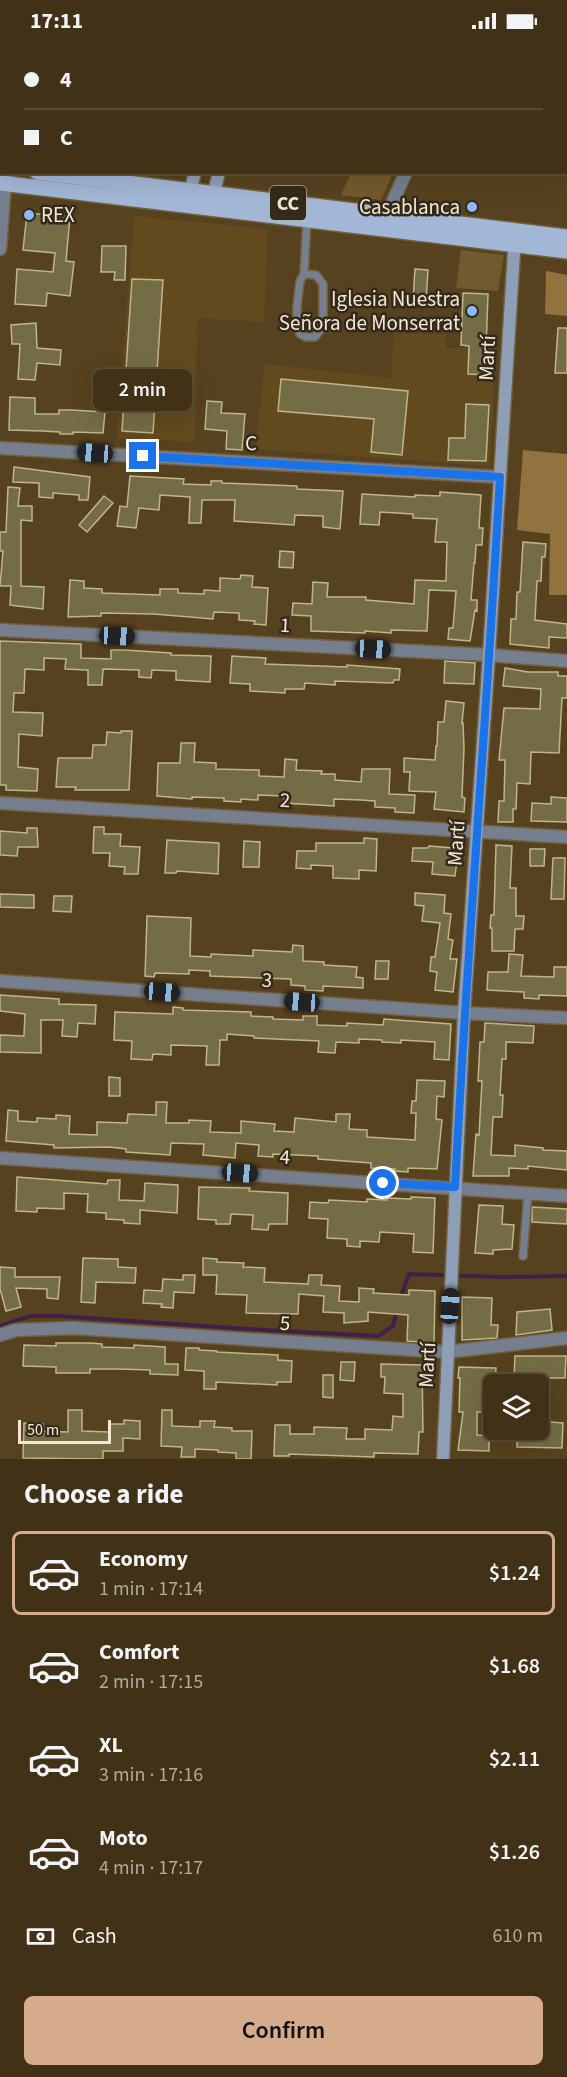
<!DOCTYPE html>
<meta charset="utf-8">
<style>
body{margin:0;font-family:"Source Sans 3",sans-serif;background:#483a20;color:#f1f3f6;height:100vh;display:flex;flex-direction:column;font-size:22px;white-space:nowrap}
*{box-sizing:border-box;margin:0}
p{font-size:20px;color:#aeaaa1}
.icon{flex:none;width:33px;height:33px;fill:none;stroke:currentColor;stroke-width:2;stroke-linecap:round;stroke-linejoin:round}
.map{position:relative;height:1417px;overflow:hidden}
.drawer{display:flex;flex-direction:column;background:#413217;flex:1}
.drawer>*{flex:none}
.top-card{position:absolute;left:0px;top:0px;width:567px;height:132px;box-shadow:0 6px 24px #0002,0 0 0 2px #5a4d36;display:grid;align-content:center;height:132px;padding:0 24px;background:#413217}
.fabs{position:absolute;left:483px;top:1332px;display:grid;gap:12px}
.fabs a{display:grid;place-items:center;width:66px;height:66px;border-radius:9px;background:#413217;box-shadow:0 6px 24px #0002,0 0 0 2px #5a4d36;font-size:30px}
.scale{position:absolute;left:18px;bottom:15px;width:93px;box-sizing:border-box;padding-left:6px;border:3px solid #f4e7d4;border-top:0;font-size:16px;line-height:21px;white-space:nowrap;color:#f4e7d4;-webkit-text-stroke:4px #342a1b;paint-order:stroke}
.end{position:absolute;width:27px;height:27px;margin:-14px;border:8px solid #1a73e8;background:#fff;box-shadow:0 0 0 3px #fff}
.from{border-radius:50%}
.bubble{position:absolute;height:42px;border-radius:9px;background:#413217;box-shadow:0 6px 24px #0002,0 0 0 2px #5a4d36;font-size:20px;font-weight:600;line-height:42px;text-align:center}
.car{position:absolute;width:18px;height:36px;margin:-18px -9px;border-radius:8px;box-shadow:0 0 4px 2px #0007;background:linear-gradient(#222 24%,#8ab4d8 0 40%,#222 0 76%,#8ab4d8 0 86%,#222 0)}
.top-card b{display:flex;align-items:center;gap:21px;height:57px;font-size:22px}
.top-card b+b{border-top:2px solid #5a4d36}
.top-card i{width:15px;height:15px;background:#f1f3f6}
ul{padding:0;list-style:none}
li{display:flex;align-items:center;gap:18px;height:84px;margin:0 12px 9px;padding:0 12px;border:3px solid transparent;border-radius:9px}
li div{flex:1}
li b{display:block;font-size:22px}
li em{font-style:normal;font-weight:600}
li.current{border-color:#d6ab8b}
li>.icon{width:54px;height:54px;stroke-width:1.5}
h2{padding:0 24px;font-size:27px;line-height:72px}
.pay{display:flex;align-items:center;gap:15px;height:66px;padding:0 24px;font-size:22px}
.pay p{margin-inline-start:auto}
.button{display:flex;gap:12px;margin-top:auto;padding:12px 24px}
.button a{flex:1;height:69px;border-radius:9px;background:#d6ab8b;color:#111;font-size:24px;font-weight:600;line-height:69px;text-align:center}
.status{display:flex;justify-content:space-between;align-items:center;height:42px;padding:0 30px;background:#413217;direction:ltr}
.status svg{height:16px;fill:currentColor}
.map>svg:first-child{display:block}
</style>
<div class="status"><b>17:11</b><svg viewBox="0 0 49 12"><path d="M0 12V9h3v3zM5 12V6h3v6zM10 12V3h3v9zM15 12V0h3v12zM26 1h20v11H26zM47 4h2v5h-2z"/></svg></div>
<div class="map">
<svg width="567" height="1417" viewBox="0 0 567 1417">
<rect width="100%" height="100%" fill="#57421f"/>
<path fill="#63491e" d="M134 174 268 187 264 280 197 276 195 400 117 396Z
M394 291 446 292V306L496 307 490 424 255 407 265 322 391 336Z"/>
<path fill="#73592e" d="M351 131V130L393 131 381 158 341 153Z
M461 208 504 213 498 249 456 246Z"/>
<path fill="#92723e" d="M546 229 567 233V274L545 272Z
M523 408 567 412V553H549L550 492 517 488Z"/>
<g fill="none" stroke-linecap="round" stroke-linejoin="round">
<path stroke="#402049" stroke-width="4" d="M400 1257 409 1232 502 1235 567 1234
M0 1284 30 1274H58L265 1288 378 1294 393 1284 397 1267"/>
</g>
<path fill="#746c44" stroke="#beb68b" stroke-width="1.5" d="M27 171 70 175 66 219 74 220 70 254 47 251 46 264 15 262 17 227 53 230 55 211 23 208Z
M102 204H126L125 238H114L115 230H101Z
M415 227 428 228 426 260 413 259Z
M132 237 163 238 153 391 122 389Z
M463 251 488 252 486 308H490L489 333 468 332 469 304 461 303Z
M36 281 37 306 61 308 60 323 37 321 35 338 18 337 20 302H12L11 283Z
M558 286H567V331H555Z
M281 337 408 349 402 413 371 410 374 377 278 369Z
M10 355 35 356V372H59V368H71L105 370 103 391 73 390V392H60V390L42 389 9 388Z
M207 359 222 360 221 371 245 372 242 408 226 407 227 389 205 387Z
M466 362 489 363 486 419 448 418 449 396H465Z
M14 425 90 435 88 458H79V453L53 451V456L39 455V441L13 440Z
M130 434 184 437 183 442 211 443V439H222V441L297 444V447L343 449 340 487 323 485V474L295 473 294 483 234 479 235 458H202L201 481H189L190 455 160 453 159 468 139 466 136 486 117 484 120 464 127 465Z
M8 445 20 446 18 464H32V479L21 478V544L44 545 43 567 10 563 11 544H0L3 509H0V490H6Z
M440 450 481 453 479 486H483L482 503H476L475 521H474L471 558H477V569L475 568 470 599 448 597 449 586H453L456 549 429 548 427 589 391 588V591L365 589V591L311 589V574L292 573 293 561 312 562 313 540 328 541 327 555H366V558L414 562 415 538 446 539 447 500H435L437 477 413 476V472L380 470 379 483 360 482 362 452 415 455V453L440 454Z
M104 454 113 461 87 490 79 483Z
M523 500 546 502 545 515H542L541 539H537L535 578 567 582V596L549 595V606L510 602 511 577H516L517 550H520Z
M280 509 294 510 293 526 279 525Z
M241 533 253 534 252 545 268 546 266 583 254 582 255 579 239 578V571L214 570 213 577 154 572 101 571V574L68 575 70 538 84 539V546L102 547V551L160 553V547H178V551L204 552V548L220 549V536L240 537Z
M0 599 81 602V616L111 617V608H124L171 611V613L211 614 210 640 176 638V629L152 628 151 636 139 635V628L103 627 102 643H88V628L65 627 66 617 44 616V628L25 627 24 651H14L13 670 43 671 42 694 19 692 18 725 38 727 37 749 6 748V743H0Z
M232 614 266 616 265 622 347 625V623L400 627 399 638H394L393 641 335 639V643L305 641 304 647H285V651L250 649V642L230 641Z
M445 619 475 621 474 642 444 641Z
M505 626 528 630H558V634H567V656H562L559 711 531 710 530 742 517 741 516 767H513V780H498L499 759H504L505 718H499L504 666 540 667 541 647 503 644Z
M446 659 464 661 462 681H463L464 706 462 755 465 756 464 770 434 767 436 750 409 749 410 730H404V716L435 718 436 704H437L438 680H444Z
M121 689H132L129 748H75L76 745H56L58 716H92L93 703H106L107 690 121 691Z
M181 701H195L194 720 216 721V727L259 728V734L284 735 285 717 297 718 296 728 322 729 321 732H335V738L361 740 362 727H390L389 752 415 753 414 771 395 770V766L375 765V759L361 758 334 757V764L283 761 284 754 258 753V758L241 757V760L224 759V756L192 755V757L157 754 158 721H180Z
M551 755 567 756V780L531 779 532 761 551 762Z
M94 785H104V792H121L120 804 140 805 138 832H124L125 825 109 824 110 811H93Z
M27 786H37L38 805H18L17 814 0 813V789L27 791Z
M364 796 377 797 376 829 359 828V837L333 836V824L311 823V827L296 826 297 809H316V801H364Z
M167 798 219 801 218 832 177 829 176 831H165Z
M244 799 260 800 259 825H243Z
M496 803 512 804 510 846H516V874H524L523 887H515L514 909H492V886H490L491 873H494Z
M429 804 454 806 453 818H457L455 834 432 832 433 820 412 819 413 806H428Z
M530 807H545L544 824H530Z
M553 816H565L564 857H551Z
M415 851 445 853 444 871 451 872 448 897 453 898 450 917H457L453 950 435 948 437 930 430 929 431 915H435L440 881 422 879 424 864 415 863Z
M0 852 34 853V866L0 865Z
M54 854H72L71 870 53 869Z
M147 874 191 876 190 914 211 915V912L253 914V908L292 910 293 903 303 904V919L324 920V923L357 925 356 935 363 936V946L323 944V949L305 948V944L291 943V937L210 934V929L189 928V932L155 931 154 935 145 934Z
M509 912 523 913 521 934 554 935V925H567V954L539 953V957L524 956V950L487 948 488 930H508Z
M376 919H389L388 937H375Z
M0 953 59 957V962L96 963 95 982 78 981 77 995 62 994 63 978H41V1011L0 1010V993L24 994 25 972 0 969Z
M173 965 183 966V968L251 970V974L273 975V977L303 978V974H317V983L347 984V981L383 983 384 977 451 982 449 1018 434 1017 435 1000 401 998V1001L382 1000V998L359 997V1001L336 1000 335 1011 318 1010 319 999 254 996V994L227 992V998H220L219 1023H206L207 1004 171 1003V1013L153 1012 152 1018 131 1017 132 999 114 998 115 970 173 972Z
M485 981 534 984 533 1001 506 1000V1017H502L500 1053H503L502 1075H493L491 1113 515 1114V1103L543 1106V1108L567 1109V1128L528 1124V1127L509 1126V1134H473L476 1092 479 1093 482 1039H478L480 1000H484Z
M109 1035 120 1036V1054H109Z
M417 1038 445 1039 444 1055 437 1054 436 1077 442 1078 437 1127 408 1126V1130L394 1129 395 1127 371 1126V1121L318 1117V1114L273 1112V1115L258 1114 259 1103 236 1101 235 1116 203 1113 204 1102 171 1101 170 1113 126 1110V1107L110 1105 54 1106V1103L6 1099 8 1068 18 1069V1079L37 1080V1076L56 1077V1073L70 1074 69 1092 97 1093V1080L127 1081 128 1072 156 1073V1060H167L166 1081H189V1078L211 1079 210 1090 241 1091V1079L275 1082 274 1089 294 1090 295 1076 336 1080V1072H350L349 1087 367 1088V1095L415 1098 416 1071H411L412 1059H416Z
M17 1135 107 1142 108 1138H120L119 1158 144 1159 145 1141 178 1143 177 1171 140 1168V1182L124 1181V1178L106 1177V1171L87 1170 88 1152 64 1151V1167L37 1166V1170L16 1169Z
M199 1145 250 1146 249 1149 288 1151 287 1182H269L268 1188 252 1187 253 1173 231 1172 230 1182H216V1178L198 1177Z
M411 1155 435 1156 433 1211 413 1210 414 1192 380 1190 379 1200 360 1199V1205L347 1204V1197L327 1196 328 1177 309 1176 310 1160 328 1161 329 1158 367 1160V1157L387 1158V1156L411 1157Z
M479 1163 503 1164 502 1182 514 1183 512 1207 493 1208V1212L475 1211Z
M532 1165 567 1167V1182L532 1180Z
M83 1216 118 1217V1225L136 1226 135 1241 96 1240 95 1261 81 1260Z
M203 1216 217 1217V1220L244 1221 243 1225 265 1226 264 1240 308 1242 309 1233H322L321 1243 340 1244 339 1259 359 1260V1246L374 1247 373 1251 409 1253V1248L435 1249 434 1301 407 1299 408 1273 368 1270V1279L344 1281V1271L323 1270 324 1254 299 1252 298 1272 246 1271 247 1253 216 1252 217 1233H203Z
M0 1225 15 1226V1235H60L58 1257 47 1256V1247L16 1246 21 1265 6 1269 0 1247Z
M183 1233H195L194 1251 174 1250 173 1266 161 1265 162 1262 143 1261 144 1248 162 1249 163 1237 183 1238Z
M462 1255 492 1256 491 1283H498L497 1296 462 1298Z
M550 1267 552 1288 516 1293 517 1270Z
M56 1301H91L102 1302V1305L134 1306V1303L165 1305V1322H178V1333L150 1332V1328L120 1327H90V1331H56V1325L23 1324 24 1303 56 1304Z
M186 1306H199V1308L217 1309V1310L278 1313V1318L292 1319 291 1340H277V1343L216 1340V1347H204V1329L185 1328Z
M515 1314H566L565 1336H547V1342H533V1335H514Z
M341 1320H355L354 1339 340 1338Z
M381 1322 422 1323 423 1390H419L418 1412 374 1411V1415L289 1412V1414H274L275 1383H290V1392H314V1385L347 1386 346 1397H365V1387L392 1388 393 1374 403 1375V1352L384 1351 385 1335H381Z
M459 1325 496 1326 493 1370H477V1393L489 1394V1409L458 1408 463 1370H459L460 1336H458Z
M323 1333H333V1356L323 1355Z
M68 1368H82V1389L109 1390V1382H124V1378L140 1379V1397L123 1396V1409H103V1417L23 1416 24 1381 43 1382V1389L68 1390Z
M162 1368H172V1384L200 1385V1379H215L214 1385 232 1386V1389H252L251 1417H236V1411L218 1410V1408L195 1407V1415H181L182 1405 161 1404Z
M550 1380 563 1381 562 1406 517 1405V1388H538V1381Z"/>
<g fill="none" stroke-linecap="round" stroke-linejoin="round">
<g stroke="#736040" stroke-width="10">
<path id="lane" d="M304 232 316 233 323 242V275L321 287 315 295H306L300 292 297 285V265L300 239 304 232 307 178
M523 1214 528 1151"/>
</g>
<g stroke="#736040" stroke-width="15">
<path id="street" d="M467 2V0
M384 179 406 130
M0 207 4 153 8 130
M0 406 500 435
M0 588 489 613 567 619
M0 761 567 795
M0 939 464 971 567 976
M0 1116 567 1154
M0 1293 16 1288 73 1286 447 1310 567 1296"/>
</g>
<g stroke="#736040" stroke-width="15">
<path id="secondary" d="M227 2V0
M253 2V0
M189 156 195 130
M212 159 219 130
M443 1417 464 971 489 613 515 193"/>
</g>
<g stroke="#736040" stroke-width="18">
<path id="primary" d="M0 126H2
M37 130 567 195
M0 141 567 209"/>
</g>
<use href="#lane" stroke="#757f8e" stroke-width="7"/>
<use href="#street" stroke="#757f8e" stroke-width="12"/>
<use href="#secondary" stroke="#8e9eb6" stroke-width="12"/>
<use href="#primary" stroke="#a2b6d5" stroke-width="15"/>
</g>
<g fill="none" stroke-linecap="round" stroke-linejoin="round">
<path stroke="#1a73e8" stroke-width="8" d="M143 414 500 435C487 672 467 908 455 1145L383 1141"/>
</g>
<g fill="#8cb9fc" stroke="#342a1b" stroke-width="2">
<circle cx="472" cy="165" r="6"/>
<circle cx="29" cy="173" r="6"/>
<circle cx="472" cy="269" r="6"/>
</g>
<g text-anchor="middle" stroke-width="5" stroke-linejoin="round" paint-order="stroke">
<rect fill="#342a1b" stroke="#baae9c" stroke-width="1.5" x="270" y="144" width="36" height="34" rx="4.5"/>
<g font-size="20" font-weight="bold" fill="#f4e7d4">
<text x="288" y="168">CC</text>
</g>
<g font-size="21" fill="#f4e7d4" stroke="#342a1b" text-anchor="end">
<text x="460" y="172">Casablanca</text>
<text x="41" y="180" text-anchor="start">REX</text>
<text x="460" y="264">Iglesia Nuestra<tspan x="460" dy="24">Señora de Monserrat</tspan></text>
</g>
<g font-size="21" fill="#f4e7d4" stroke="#342a1b">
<text transform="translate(487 316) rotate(-87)" y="7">Martí</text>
<text transform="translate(251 401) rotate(3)" y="7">C</text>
<text transform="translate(285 583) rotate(3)" y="7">1</text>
<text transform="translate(285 758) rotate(3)" y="7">2</text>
<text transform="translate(456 801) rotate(-86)" y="7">Martí</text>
<text transform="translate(267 938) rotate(4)" y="7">3</text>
<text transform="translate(285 1115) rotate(4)" y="7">4</text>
<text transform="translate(285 1281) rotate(3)" y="7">5</text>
<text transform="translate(427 1323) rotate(-87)" y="7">Martí</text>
</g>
</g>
</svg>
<div class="fabs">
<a><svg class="icon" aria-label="layers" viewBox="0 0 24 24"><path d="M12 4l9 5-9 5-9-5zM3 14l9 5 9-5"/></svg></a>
</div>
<div class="scale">50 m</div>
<i class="end from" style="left:383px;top:1141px"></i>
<i class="end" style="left:143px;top:414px"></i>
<div class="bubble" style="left:93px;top:327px;width:99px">2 min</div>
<i class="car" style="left:95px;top:411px;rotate:274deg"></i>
<i class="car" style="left:117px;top:594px;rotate:93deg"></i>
<i class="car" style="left:373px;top:607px;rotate:93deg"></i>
<i class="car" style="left:162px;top:950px;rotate:94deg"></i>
<i class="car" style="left:302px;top:960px;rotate:274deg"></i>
<i class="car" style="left:240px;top:1131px;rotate:94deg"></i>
<i class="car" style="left:450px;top:1264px;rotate:4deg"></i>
<div class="top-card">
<b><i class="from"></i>4</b>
<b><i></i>C</b>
</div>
</div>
<section class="drawer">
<h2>Choose a ride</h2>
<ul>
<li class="current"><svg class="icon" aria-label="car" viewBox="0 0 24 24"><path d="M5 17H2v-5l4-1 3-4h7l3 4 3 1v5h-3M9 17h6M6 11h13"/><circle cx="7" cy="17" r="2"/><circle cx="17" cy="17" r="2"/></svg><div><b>Economy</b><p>1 min · 17:14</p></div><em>$1.24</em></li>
<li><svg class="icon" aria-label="car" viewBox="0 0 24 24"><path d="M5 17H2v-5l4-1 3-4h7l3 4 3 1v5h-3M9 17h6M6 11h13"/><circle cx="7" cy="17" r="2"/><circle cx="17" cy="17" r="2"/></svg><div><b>Comfort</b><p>2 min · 17:15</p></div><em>$1.68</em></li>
<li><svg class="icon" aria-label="car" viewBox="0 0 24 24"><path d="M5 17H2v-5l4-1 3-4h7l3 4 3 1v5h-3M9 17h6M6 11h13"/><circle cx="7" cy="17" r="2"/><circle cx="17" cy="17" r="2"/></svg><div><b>XL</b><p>3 min · 17:16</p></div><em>$2.11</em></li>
<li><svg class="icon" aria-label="car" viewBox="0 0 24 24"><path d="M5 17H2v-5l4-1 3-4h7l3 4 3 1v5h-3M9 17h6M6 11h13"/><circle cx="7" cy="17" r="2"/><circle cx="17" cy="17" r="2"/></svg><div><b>Moto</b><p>4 min · 17:17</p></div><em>$1.26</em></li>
</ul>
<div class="pay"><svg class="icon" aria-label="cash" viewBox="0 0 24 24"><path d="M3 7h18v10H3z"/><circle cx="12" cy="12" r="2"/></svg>Cash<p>610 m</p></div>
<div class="button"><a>Confirm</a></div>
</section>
